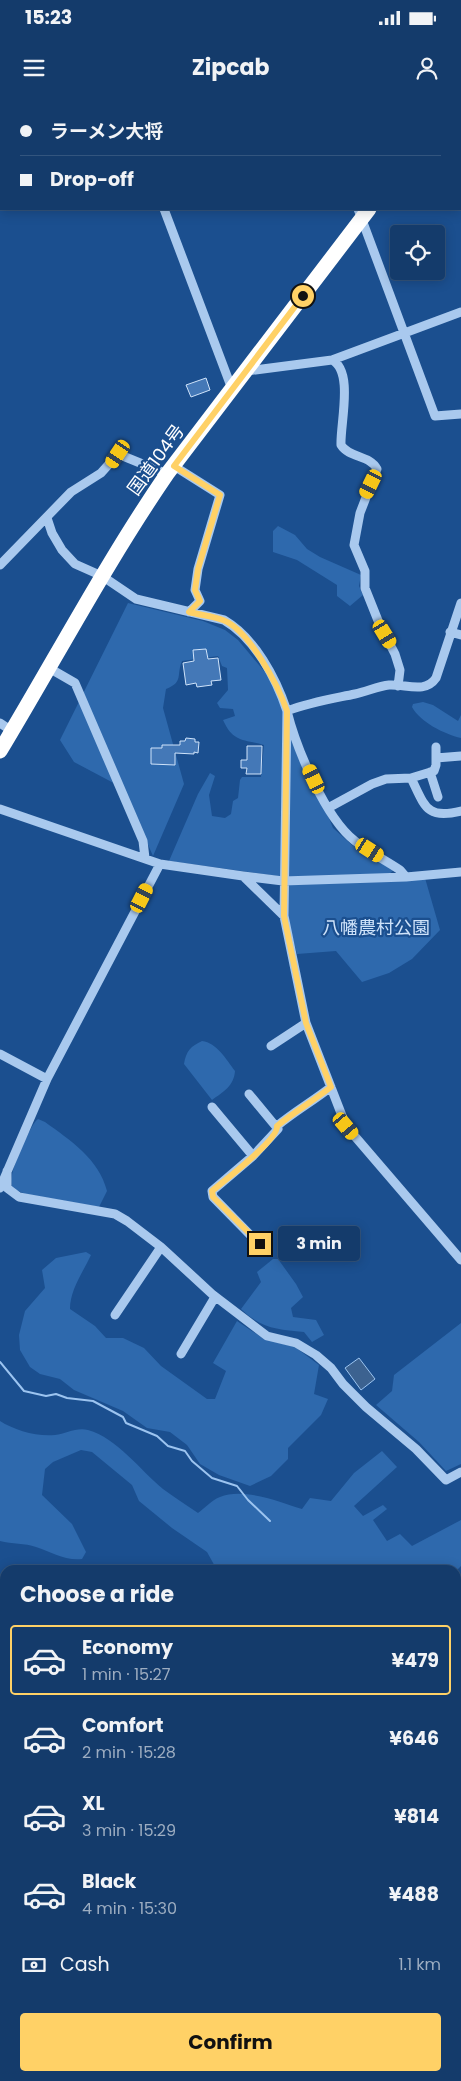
<!DOCTYPE html>
<meta charset="utf-8">
<style>
body{margin:0;font-family:Poppins,"Noto Sans JP",sans-serif;background:#214673;color:#f1f3f6;height:100vh;display:flex;flex-direction:column;font-size:19px;white-space:nowrap}
*{box-sizing:border-box;margin:0}
p{font-size:16px;color:#9dadc1}
.icon{flex:none;width:28px;height:28px;fill:none;stroke:currentColor;stroke-width:2;stroke-linecap:round;stroke-linejoin:round}
.map{position:relative;flex:1;overflow:hidden}
.details{position:absolute;left:0px;top:1465px;width:461px;height:516px;display:flex;flex-direction:column;background:#143b6b;border-radius:15px 15px 0 0;box-shadow:0 2px 12px #0003,0 0 0 1px #33557e}
.details>*{flex:none}
.top-card{position:absolute;left:0px;top:0px;width:461px;height:110px;box-shadow:0 2px 12px #0003,0 0 0 1px #33557e;display:grid;align-content:center;height:110px;padding:0 20px;background:#143b6b}
.controls{position:absolute;left:390px;top:125px;display:grid;gap:10px}
.controls a{display:grid;place-items:center;width:55px;height:55px;border-radius:5px;background:#143b6b;box-shadow:0 2px 12px #0003,0 0 0 1px #33557e;font-size:25px}
.end{position:absolute;width:22px;height:22px;margin:-11px;border:6px solid #ffd166;background:#111;box-shadow:0 0 0 2px #111}
.from{border-radius:50%}
.bubble{position:absolute;height:35px;border-radius:5px;background:#143b6b;box-shadow:0 2px 12px #0003,0 0 0 1px #33557e;font-size:16px;font-weight:700;line-height:35px;text-align:center}
.car{position:absolute;width:15px;height:30px;margin:-15px -8px;border-radius:6px;box-shadow:0 0 4px 1px #0007;background:linear-gradient(#f5c518 24%,#345 0 40%,#f5c518 0 76%,#345 0 86%,#f5c518 0)}
.top-card b{display:flex;align-items:center;gap:18px;height:48px;font-size:19px}
.top-card b+b{border-top:1px solid #33557e}
.top-card i{width:12px;height:12px;background:#f1f3f6}
ul{padding:0;list-style:none}
li{display:flex;align-items:center;gap:15px;height:70px;margin:0 10px 8px;padding:0 10px;border:2px solid transparent;border-radius:5px}
li div{flex:1}
li b{display:block;font-size:19px}
li em{font-style:normal;font-weight:700}
li.selected{border-color:#ffd166}
li>.icon{width:45px;height:45px;stroke-width:1.5}
h2{padding:0 20px;font-size:22px;line-height:60px}
.pay{display:flex;align-items:center;gap:12px;height:55px;padding:0 20px;font-size:19px}
.pay p{margin-inline-start:auto}
.action{display:flex;gap:10px;margin-top:auto;padding:10px 20px}
.action a{flex:1;height:58px;border-radius:5px;background:#ffd166;color:#111;font-size:20px;font-weight:700;line-height:58px;text-align:center}
.status{display:flex;justify-content:space-between;align-items:center;height:35px;padding:0 25px;background:#143b6b;direction:ltr}
.status svg{height:14px;fill:currentColor}
header{display:flex;justify-content:space-between;align-items:center;height:65px;padding:0 20px;background:#143b6b;font-size:22px;font-weight:700}
.map>svg:first-child{display:block}
</style>
<div class="status"><b>15:23</b><svg viewBox="0 0 49 12"><path d="M0 12V9h3v3zM5 12V6h3v6zM10 12V3h3v9zM15 12V0h3v12zM26 1h20v11H26zM47 4h2v5h-2z"/></svg></div>
<header><svg class="icon" aria-label="menu" viewBox="0 0 24 24"><path d="M4 6h16M4 12h16M4 18h16"/></svg>Zipcab<svg class="icon" aria-label="person" viewBox="0 0 24 24"><circle cx="12" cy="8" r="4"/><path d="M4 21q1-7 8-7t8 7"/></svg></header>
<div class="map">
<svg width="461" height="1981" viewBox="0 0 461 1981">
<rect width="100%" height="100%" fill="#1b4f8f"/>
<path fill="#2e69ad" d="M278 426 295 435 307 449 320 457 361 475 359 486 363 495 350 506 337 496V485L297 460 273 452V431Z
M128 503 203 521 225 530 238 540 275 584 333 728 352 745 394 770 389 774 291 778 169 761 198 694 210 673 215 676 209 695 212 716 225 718 231 714 233 701 238 698 240 680 242 677H261L264 645C242 639 233 642 223 620L235 616 233 609 220 608 217 603 228 590 227 568 222 566 218 556 182 561C176 575 184 582 166 589L163 608 184 684 153 756 123 688 74 662 60 640Z
M423 602 433 605 458 621 461 615V638C444 634 420 622 412 607L413 604Z
M425 778 440 830 412 859 389 873 362 882 336 851 297 854 288 820V785Z
M202 941C217 943 226 959 235 971 234 986 223 992 212 1000L184 964C186 951 191 946 202 941Z
M38 1019 45 1022C70 1040 99 1059 107 1091L99 1107 25 1094 12 1088C12 1084 11 1080 12 1076 12 1068 31 1023 38 1019Z
M86 1152 91 1155C83 1172 70 1190 70 1209L95 1226 106 1238H123L144 1248 161 1266 207 1299H215L226 1271 213 1263 237 1221 264 1239 295 1247 319 1265 314 1294 328 1299 321 1315 288 1348V1359L271 1376 250 1386 219 1375 200 1364 187 1345 170 1332 147 1328 123 1311 74 1290 60 1279 40 1274 30 1267 20 1250 19 1235 25 1211 45 1188 42 1170 56 1158Z
M273 1159H278L296 1184 303 1197 291 1208 293 1217 316 1220 324 1235 312 1242 304 1232C277 1229 262 1229 241 1209L261 1182 257 1172Z
M461 1223V1364L446 1371 419 1342 376 1305 392 1291 394 1275Z
M0 1321C14 1330 37 1337 55 1335 66 1334 76 1327 88 1330 117 1338 140 1370 163 1389 174 1397 186 1405 198 1413 205 1408 212 1400 220 1397 243 1387 280 1402 302 1409L310 1398 331 1401 354 1373 382 1351 397 1367 354 1406 363 1416 383 1405 387 1409 373 1420 387 1441 400 1434 412 1446 461 1420V1466L456 1471 217 1470 207 1452 172 1428 139 1401 132 1385 92 1352 81 1350 53 1362 45 1369 42 1395 72 1424 86 1452 82 1459C65 1461 51 1452 36 1447 25 1443 12 1444 0 1441Z
M461 1562V1981H427L426 1976H456V1563Z
M0 1947 5 1948V1976H43L47 1981H0Z"/>
<path fill="#3c6290" stroke="#9cc4f0" d="M359 1258 375 1279 361 1290 345 1268Z"/>
<g fill="none" stroke-linecap="round" stroke-linejoin="round">
<path stroke="#9cc4f0" stroke-width="2" d="M0 1262 24 1291 46 1296 56 1294 67 1298 93 1301 123 1317 126 1323 157 1336 168 1346 185 1351 192 1361 212 1378 237 1386 248 1400 270 1421"/>
</g>
<path fill="#4478b7" stroke="#cfe3fa" d="M206 278 210 290 191 297 186 285Z
M206 549 208 559 218 558 221 580 211 581 212 585 197 587 196 583 186 585 183 563 194 561 193 550Z
M186 638 195 639V642H199L198 653 194 652V654L175 653V665L151 664V648H162V645H180V641H185Z
M247 646H262L261 674H246L247 668H241V660H247Z"/>
<g fill="none" stroke-linecap="round" stroke-linejoin="round">
<path stroke="#a9c9ee" stroke-width="9" d="M318 0V1
M460 14 461 17
M0 79H1
M164 109 232 289
M358 109 435 316 461 314
M332 260C354 271 340 324 341 345 349 358 370 355 377 369L360 413 354 445 365 471V488L379 523 395 554 400 570 398 586
M247 271 332 260 461 212
M174 366 220 395 198 469 195 490 200 501 189 512
M47 418 52 433 62 450 75 464 102 476 136 499 224 520C255 538 276 578 287 611L284 816 306 923 346 1026 461 1160
M0 465 71 392 101 373 118 354 167 374
M450 532 461 535
M49 568 75 583 143 741 145 758
M0 623 12 631
M436 658 461 656
M430 672 438 697
M411 678C425 706 426 720 461 711
M328 708 372 684 386 679 411 678 434 671 436 665V647
M0 709 160 764 243 776 283 781 406 777 461 772
M243 776 284 816
M406 777 400 770C385 760 369 752 355 741 325 718 296 647 287 611 311 602 331 599 355 594 366 592 378 586 389 585 406 584 425 594 436 578L461 503
M271 946 306 923
M0 954 47 979
M249 994 278 1029 253 1056 212 1091 213 1097 260 1145
M212 1007 253 1056
M277 1026C294 1012 313 1001 331 987
M7 1071V1088L19 1097 115 1114 127 1121 161 1147 212 1194 267 1236 296 1243 316 1255 331 1268 343 1284 366 1307 416 1349 446 1380 461 1372
M0 1088 47 979 160 764
M115 1215 161 1147
M181 1254 215 1197
M0 1501 5 1506
M456 1535 461 1533
M0 1554 5 1557"/>
<path stroke="#f0f6ff" stroke-width="12" d="M0 1956 5 1955
M167 1976 168 1981"/>
<path stroke="#fff" stroke-width="15" d="M450 1 451 0
M0 651C56 558 106 463 167 374L369 109"/>
</g>
<g fill="none" stroke-linecap="round" stroke-linejoin="round">
<path stroke="#ffd166" stroke-width="6" d="M260 1144 213 1097 212 1091C224 1081 279 1039 277 1026 294 1012 313 1001 331 987L306 923 284 816 287 611C278 585 249 530 223 520 213 516 200 515 189 512L200 501 195 490 198 469 220 395 174 366 303 196"/>
</g>
<g text-anchor="middle" stroke-width="4.5" stroke-linejoin="round" paint-order="stroke">
<g font-size="18" fill="#fff" stroke="#1b4f8f">
<text transform="translate(156 360) rotate(-54)" y="6">国道104号</text>
</g>
<g font-size="18" fill="#cfe3fa" stroke="#1b4f8f">
<text x="376" y="834">八幡農村公園</text>
</g>
</g>
</svg>
<div class="controls">
<a><svg class="icon" aria-label="locate" viewBox="0 0 24 24"><circle cx="12" cy="12" r="6"/><path d="M12 2v4M12 18v4M2 12h4M18 12h4"/></svg></a>
</div>
<i class="end from" style="left:303px;top:196px"></i>
<i class="end" style="left:260px;top:1144px"></i>
<div class="bubble" style="left:278px;top:1126px;width:82px">3 min</div>
<i class="car" style="left:118px;top:354px;rotate:214deg"></i>
<i class="car" style="left:371px;top:384px;rotate:206deg"></i>
<i class="car" style="left:385px;top:534px;rotate:149deg"></i>
<i class="car" style="left:314px;top:679px;rotate:335deg"></i>
<i class="car" style="left:370px;top:750px;rotate:123deg"></i>
<i class="car" style="left:142px;top:798px;rotate:27deg"></i>
<i class="car" style="left:346px;top:1026px;rotate:140deg"></i>
<div class="top-card">
<b><i class="from"></i>ラーメン大将</b>
<b><i></i>Drop-off</b>
</div>
<section class="details">
<h2>Choose a ride</h2>
<ul>
<li class="selected"><svg class="icon" aria-label="car" viewBox="0 0 24 24"><path d="M5 17H2v-5l4-1 3-4h7l3 4 3 1v5h-3M9 17h6M6 11h13"/><circle cx="7" cy="17" r="2"/><circle cx="17" cy="17" r="2"/></svg><div><b>Economy</b><p>1 min · 15:27</p></div><em>¥479</em></li>
<li><svg class="icon" aria-label="car" viewBox="0 0 24 24"><path d="M5 17H2v-5l4-1 3-4h7l3 4 3 1v5h-3M9 17h6M6 11h13"/><circle cx="7" cy="17" r="2"/><circle cx="17" cy="17" r="2"/></svg><div><b>Comfort</b><p>2 min · 15:28</p></div><em>¥646</em></li>
<li><svg class="icon" aria-label="car" viewBox="0 0 24 24"><path d="M5 17H2v-5l4-1 3-4h7l3 4 3 1v5h-3M9 17h6M6 11h13"/><circle cx="7" cy="17" r="2"/><circle cx="17" cy="17" r="2"/></svg><div><b>XL</b><p>3 min · 15:29</p></div><em>¥814</em></li>
<li><svg class="icon" aria-label="car" viewBox="0 0 24 24"><path d="M5 17H2v-5l4-1 3-4h7l3 4 3 1v5h-3M9 17h6M6 11h13"/><circle cx="7" cy="17" r="2"/><circle cx="17" cy="17" r="2"/></svg><div><b>Black</b><p>4 min · 15:30</p></div><em>¥488</em></li>
</ul>
<div class="pay"><svg class="icon" aria-label="cash" viewBox="0 0 24 24"><path d="M3 7h18v10H3z"/><circle cx="12" cy="12" r="2"/></svg>Cash<p>1.1 km</p></div>
<div class="action"><a>Confirm</a></div>
</section>
</div>
